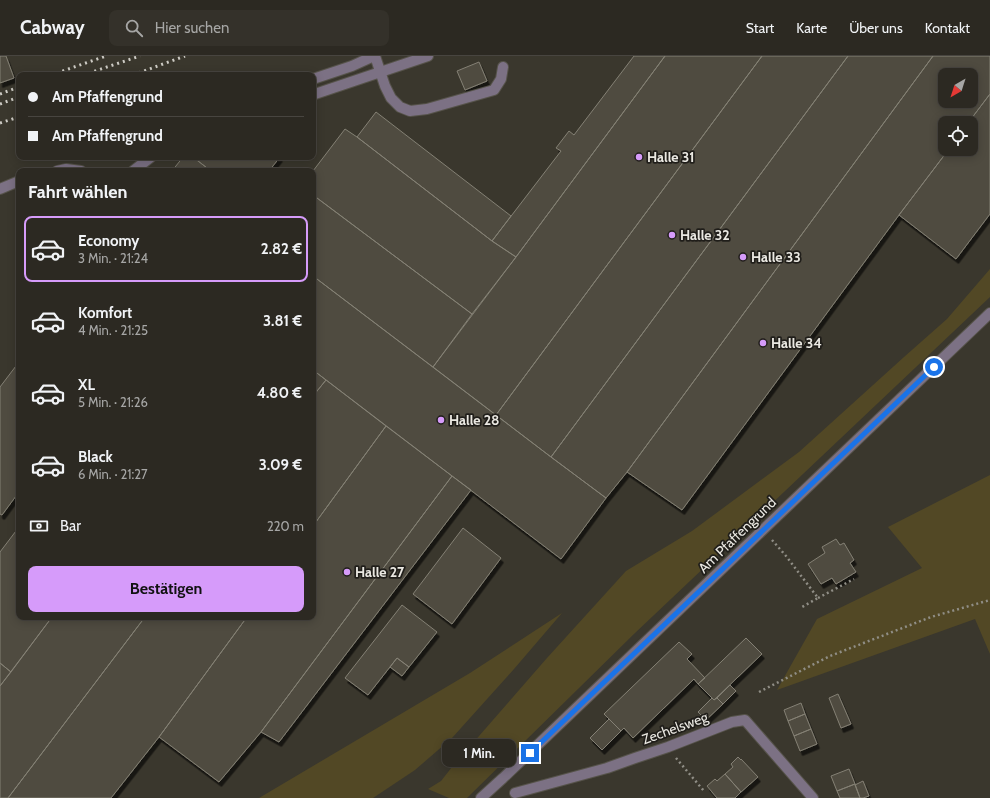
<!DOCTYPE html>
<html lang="de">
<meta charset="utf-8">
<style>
body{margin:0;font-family:Cabin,sans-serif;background:#34312a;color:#f1f3f6;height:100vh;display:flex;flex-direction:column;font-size:15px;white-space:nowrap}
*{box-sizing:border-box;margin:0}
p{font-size:13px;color:#a6a6a5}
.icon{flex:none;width:22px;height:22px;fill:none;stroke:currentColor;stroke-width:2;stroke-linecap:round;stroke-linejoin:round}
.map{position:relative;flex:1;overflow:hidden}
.side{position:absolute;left:16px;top:112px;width:300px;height:452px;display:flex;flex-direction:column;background:#2c2922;border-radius:8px;box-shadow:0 2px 10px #0003,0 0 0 1px #484540}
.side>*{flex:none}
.banner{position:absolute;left:16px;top:16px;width:300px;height:88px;border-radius:8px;box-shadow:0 2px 10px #0003,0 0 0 1px #484540;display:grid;align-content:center;height:88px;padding:0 12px;background:#2c2922}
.needle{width:26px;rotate:219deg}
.fabs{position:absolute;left:938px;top:12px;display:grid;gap:8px}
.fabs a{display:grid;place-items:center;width:40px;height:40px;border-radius:8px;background:#2c2922;box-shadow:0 2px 10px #0003,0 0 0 1px #484540;font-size:20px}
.end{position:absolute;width:18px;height:18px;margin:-9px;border:5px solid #1a73e8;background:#fff;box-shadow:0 0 0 2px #fff}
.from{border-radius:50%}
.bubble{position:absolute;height:28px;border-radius:8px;background:#2c2922;box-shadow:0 2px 10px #0003,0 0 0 1px #484540;font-size:13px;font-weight:700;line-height:28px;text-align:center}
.banner b{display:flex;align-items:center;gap:14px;height:38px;font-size:15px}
.banner b+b{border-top:1px solid #484540}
.banner i{width:10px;height:10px;background:#f1f3f6}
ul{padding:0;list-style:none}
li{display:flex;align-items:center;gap:12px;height:66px;margin:0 8px 6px;padding:0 4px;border:2px solid transparent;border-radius:8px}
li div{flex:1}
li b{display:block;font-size:15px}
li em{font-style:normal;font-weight:700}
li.on{border-color:#d69bfa}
li>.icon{width:36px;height:36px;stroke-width:1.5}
h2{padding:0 12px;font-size:18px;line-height:48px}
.pay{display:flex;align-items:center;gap:10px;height:44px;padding:0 12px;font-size:15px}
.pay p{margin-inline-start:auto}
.cta{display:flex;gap:8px;margin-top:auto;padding:8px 12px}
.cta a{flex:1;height:46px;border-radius:8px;background:#d69bfa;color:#111;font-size:16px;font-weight:700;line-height:46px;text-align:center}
header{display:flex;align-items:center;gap:24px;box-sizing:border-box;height:56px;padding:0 20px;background:#2c2922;border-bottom:1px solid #484540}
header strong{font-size:19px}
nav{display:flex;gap:22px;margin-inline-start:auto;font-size:14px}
.search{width:280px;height:36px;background:#34312a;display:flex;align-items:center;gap:10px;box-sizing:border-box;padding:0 14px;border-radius:8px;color:#a6a6a5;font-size:15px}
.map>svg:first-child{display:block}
</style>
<header>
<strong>Cabway</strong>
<div class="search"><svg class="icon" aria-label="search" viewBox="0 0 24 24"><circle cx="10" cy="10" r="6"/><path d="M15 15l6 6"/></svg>Hier suchen</div>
<nav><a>Start</a><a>Karte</a><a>Über uns</a><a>Kontakt</a></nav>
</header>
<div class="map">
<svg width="990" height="742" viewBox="0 0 990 742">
<defs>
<filter id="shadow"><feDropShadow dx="2.5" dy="4.5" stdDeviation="0" flood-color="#0009"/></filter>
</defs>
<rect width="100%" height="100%" fill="#3a372d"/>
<path fill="#524825" d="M990 213V241L635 577 467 742H449L428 733 441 725 452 711 547 602 626 515 692 475 799 396 904 301 947 263Z
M990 419V598L975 563 777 634 817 563 922 512 888 471Z
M562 557 514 613 452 682 415 714 373 742H259L470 617Z"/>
<path fill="#4f4c41" stroke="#848074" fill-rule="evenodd" filter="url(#shadow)" d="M0 0H6L14 22 0 27Z
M634 0H665L516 201 492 185 561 95 556 92 569 75 574 79Z
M665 0H762L496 359 433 311 516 201Z
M762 0H848L551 401 496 359Z
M848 0H933L627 416 606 442 551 401Z
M933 0H990V38L968 67H945V93H949L899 159 682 454 627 416ZM945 19H971V45H945Z
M479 6 487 25 465 34 457 15Z
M990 38V158L956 203 899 159 949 93H971V67H968Z
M376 56 511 160 492 185 357 81Z
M345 73 357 81 492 185 516 201 472 258 313 139V115Z
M183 101H193L211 115H172Z
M195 101H280L269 115H211L194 102Z
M313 139 472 258 433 311 313 220Z
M313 220 551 401 606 442 561 503 313 314Z
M19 306V436L2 459 0 458V331Z
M313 314 326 324 313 340Z
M326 324 386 370 313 470V340Z
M386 370 452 420 261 676 219 726 159 681 247 561H313V470Z
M452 420 471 434 279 686 261 676Z
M19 471V561H52L11 616 0 607V496Z
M463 472 501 502 452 568 413 538Z
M836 483 840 489 844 487 854 504 850 507 856 516 836 528 832 522 821 528 808 508 825 497 822 491Z
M402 549 437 576 409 611 397 602 368 639 345 622Z
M52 561H145L8 742H0V630Z
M145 561H247L159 681 111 742H8Z
M746 582 762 598 714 644 698 628Z
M679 586 692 598 687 603 705 622 698 628 694 623 633 682 624 672 621 675 604 658Z
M397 602 409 611 402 620 390 611Z
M0 607 11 616 0 630Z
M730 629 736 635 723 648 717 642Z
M838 638 851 668 841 672 829 642Z
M712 642 714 644 717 642 723 648 706 664 698 656Z
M801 647 805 658 788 665 784 654Z
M805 658 811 673 794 680 788 665Z
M609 663 621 675 602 694 590 682Z
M811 673 817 688 800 695 794 680Z
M738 701 741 704V703L758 721 741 736 725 718 733 711 731 708Z
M849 713 855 728 837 735 831 720Z
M725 718 741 736 735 742H717L707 730 715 723 717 725Z
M863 725 869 740 863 742H860L855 729Z
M855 728 860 742H840L837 735Z"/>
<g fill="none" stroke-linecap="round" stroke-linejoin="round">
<g stroke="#56534a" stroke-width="12">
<path id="minor" d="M375 0 385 30 391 42 400 51 410 55 427 53 494 34 501 23 503 11
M313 23 352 10 374 0
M313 38H315L428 0
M57 115 66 113 81 115
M133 115 151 101
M0 133 19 125
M515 737 607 712 635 702 668 691 732 666 745 664 813 742
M481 742 503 722 990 257"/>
</g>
<path stroke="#908e86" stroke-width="2.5" stroke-dasharray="2 3" stroke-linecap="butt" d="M772 484 786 500 818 542 802 551
M818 542 854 523
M759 636 830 600 931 561 990 544
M676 702 704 735"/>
<use href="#minor" stroke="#7c7184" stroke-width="10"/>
<path stroke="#ceccc5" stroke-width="3" stroke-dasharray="2 4" stroke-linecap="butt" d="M51 19 106 0
M83 19 140 0
M133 19 185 0
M0 38 19 31
M0 48 19 41
M0 67 19 61"/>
</g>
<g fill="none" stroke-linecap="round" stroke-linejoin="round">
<path stroke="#1a73e8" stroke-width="5" d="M530 697 934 311"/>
</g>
<g fill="#d69bfa" stroke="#201e1a" stroke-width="1.5">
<circle cx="639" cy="101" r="4"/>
<circle cx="672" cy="179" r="4"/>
<circle cx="743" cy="201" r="4"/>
<circle cx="763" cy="287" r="4"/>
<circle cx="441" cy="364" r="4"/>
<circle cx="347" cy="516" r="4"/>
</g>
<g text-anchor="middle" stroke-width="3.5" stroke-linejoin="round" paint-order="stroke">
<g font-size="14" font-weight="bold" fill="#eae8e2" stroke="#201e1a" text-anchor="start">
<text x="647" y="106">Halle 31</text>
<text x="680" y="184">Halle 32</text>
<text x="751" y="206">Halle 33</text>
<text x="771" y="292">Halle 34</text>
<text x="449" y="369">Halle 28</text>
<text x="355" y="521">Halle 27</text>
</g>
<g font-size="14" fill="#eae8e2" stroke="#201e1a">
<text transform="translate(737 479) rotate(-44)" y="5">Am Pfaffengrund</text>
<text transform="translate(675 672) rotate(-20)" y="5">Zechelsweg</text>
</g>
</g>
</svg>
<div class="fabs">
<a><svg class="needle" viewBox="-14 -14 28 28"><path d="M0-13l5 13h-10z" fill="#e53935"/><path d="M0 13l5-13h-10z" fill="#a6a6a5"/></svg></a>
<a><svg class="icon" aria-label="locate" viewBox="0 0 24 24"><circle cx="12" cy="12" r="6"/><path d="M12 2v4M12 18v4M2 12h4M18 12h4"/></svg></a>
</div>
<i class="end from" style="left:934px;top:311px"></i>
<i class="end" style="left:530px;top:697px"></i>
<div class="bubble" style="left:442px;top:683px;width:74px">1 Min.</div>
<div class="banner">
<b><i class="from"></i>Am Pfaffengrund</b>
<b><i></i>Am Pfaffengrund</b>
</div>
<section class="side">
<h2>Fahrt wählen</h2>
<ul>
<li class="on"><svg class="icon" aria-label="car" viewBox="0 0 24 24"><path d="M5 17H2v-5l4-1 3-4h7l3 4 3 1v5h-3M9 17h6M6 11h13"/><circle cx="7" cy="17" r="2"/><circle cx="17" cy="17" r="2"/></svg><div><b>Economy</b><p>3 Min. · 21:24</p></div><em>2.82 €</em></li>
<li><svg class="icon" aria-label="car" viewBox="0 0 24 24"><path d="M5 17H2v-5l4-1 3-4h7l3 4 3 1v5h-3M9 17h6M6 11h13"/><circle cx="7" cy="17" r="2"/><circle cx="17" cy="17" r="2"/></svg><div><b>Komfort</b><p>4 Min. · 21:25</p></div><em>3.81 €</em></li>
<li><svg class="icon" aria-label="car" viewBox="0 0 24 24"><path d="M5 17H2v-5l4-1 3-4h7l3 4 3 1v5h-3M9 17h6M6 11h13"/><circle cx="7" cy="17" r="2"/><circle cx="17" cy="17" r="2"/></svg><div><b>XL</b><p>5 Min. · 21:26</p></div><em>4.80 €</em></li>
<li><svg class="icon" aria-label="car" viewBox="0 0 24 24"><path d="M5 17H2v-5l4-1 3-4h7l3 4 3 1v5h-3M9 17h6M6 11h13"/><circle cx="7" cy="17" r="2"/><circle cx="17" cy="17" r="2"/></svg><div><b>Black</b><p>6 Min. · 21:27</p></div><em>3.09 €</em></li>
</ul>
<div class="pay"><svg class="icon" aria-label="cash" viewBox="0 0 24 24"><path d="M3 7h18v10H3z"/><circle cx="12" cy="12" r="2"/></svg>Bar<p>220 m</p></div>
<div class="cta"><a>Bestätigen</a></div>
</section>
</div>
